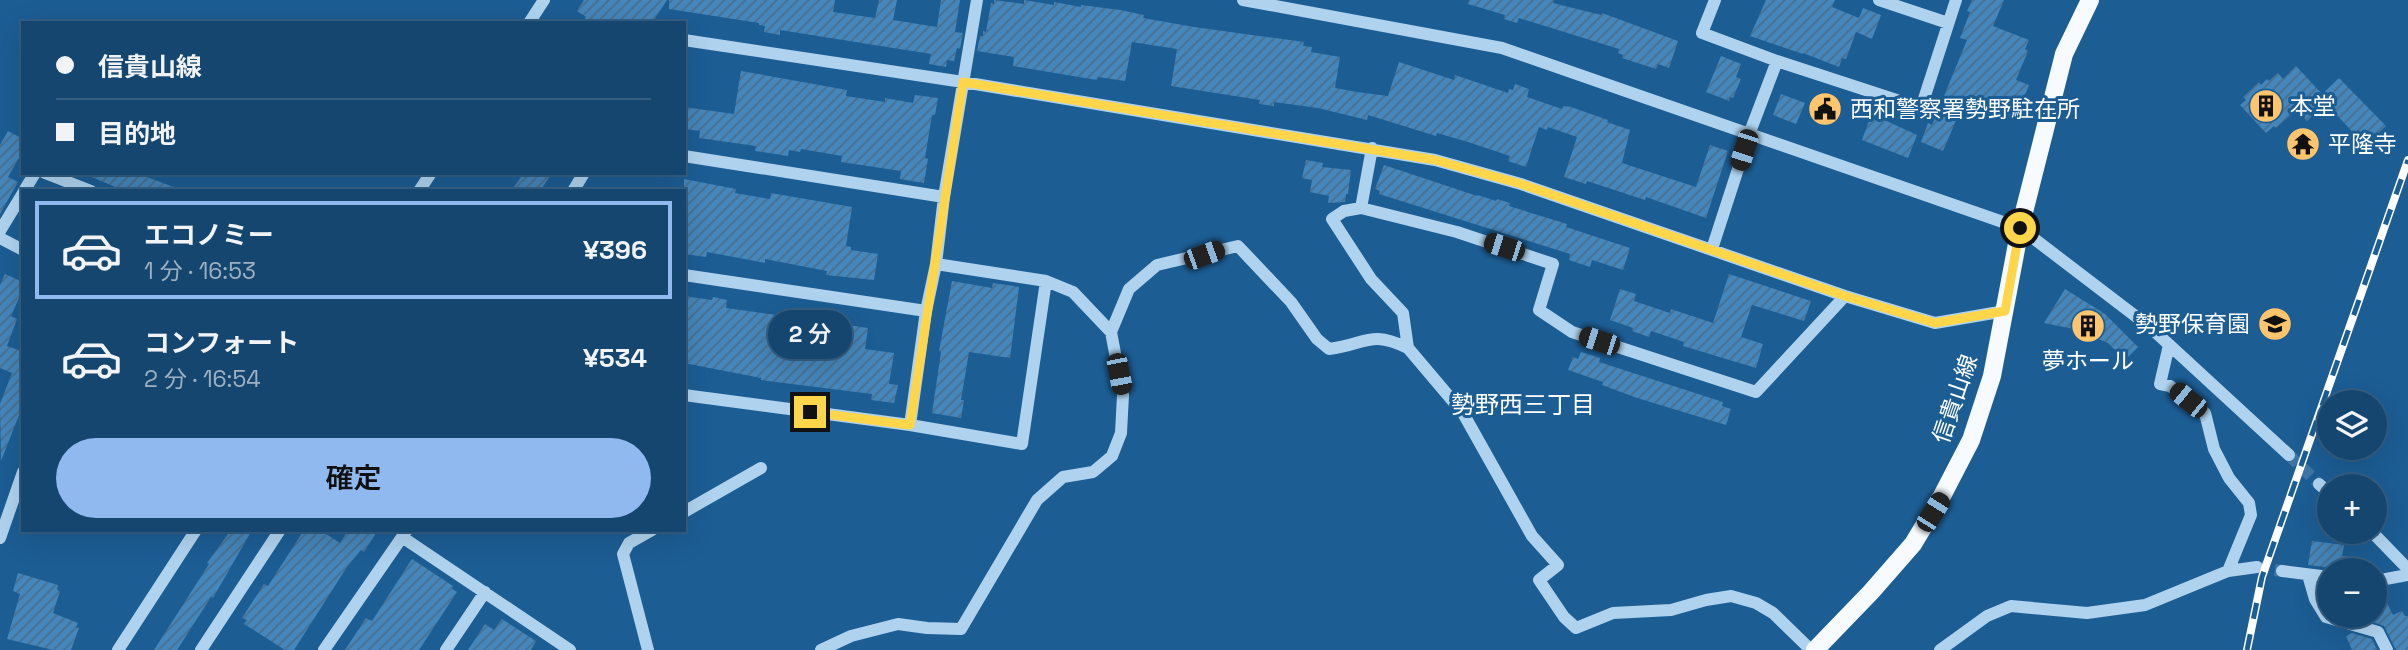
<!DOCTYPE html>
<html lang="ja">
<meta charset="utf-8">
<style>
body{margin:0;font-family:"Space Grotesk","Noto Sans JP",sans-serif;background:#1e4d74;color:#f1f3f6;height:100vh;display:flex;flex-direction:column;font-size:26px;white-space:nowrap}
*{box-sizing:border-box;margin:0}
p{font-size:23px;color:#9db1c3}
.icon{flex:none;width:38px;height:38px;fill:none;stroke:currentColor;stroke-width:2;stroke-linecap:round;stroke-linejoin:round}
.map{position:relative;flex:1;overflow:hidden}
.drawer{position:absolute;left:21px;top:189px;width:665px;height:343px;display:flex;flex-direction:column;background:#15466f;border-radius:0px;box-shadow:0 7px 28px #0002,0 0 0 2px #345e82}
.drawer>*{flex:none}
.top-card{position:absolute;left:21px;top:21px;width:665px;height:154px;border-radius:0px;box-shadow:0 7px 28px #0002,0 0 0 2px #345e82;display:grid;align-content:center;height:154px;padding:0 35px;background:#15466f}
.tools{position:absolute;left:2317px;top:390px;display:grid;gap:14px}
.tools a{display:grid;place-items:center;width:70px;height:70px;border-radius:50%;background:#15466f;box-shadow:0 7px 28px #0002,0 0 0 2px #345e82;font-size:35px}
.end{position:absolute;width:32px;height:32px;margin:-16px;border:9px solid #ffd54a;background:#111;box-shadow:0 0 0 4px #111}
.from{border-radius:50%}
.bubble{position:absolute;height:49px;border-radius:24px;background:#15466f;box-shadow:0 7px 28px #0002,0 0 0 2px #345e82;font-size:23px;font-weight:600;line-height:49px;text-align:center}
.car{position:absolute;width:21px;height:42px;margin:-21px -10px;border-radius:9px;box-shadow:0 0 5px 2px #0007;background:linear-gradient(#222 24%,#8ab4d8 0 40%,#222 0 76%,#8ab4d8 0 86%,#222 0)}
.top-card b{display:flex;align-items:center;gap:24px;height:66px;font-size:26px}
.top-card b+b{border-top:2px solid #345e82}
.top-card i{width:18px;height:18px;background:#f1f3f6}
ul{padding:12px 0 0;list-style:none}
li{display:flex;align-items:center;gap:21px;height:98px;margin:0 14px 10px;padding:0 21px;border:4px solid transparent;border-radius:0px}
li div{flex:1}
li b{display:block;font-size:26px}
li em{font-style:normal;font-weight:600}
li.on{border-color:#90b9f0}
li>.icon{width:63px;height:63px;stroke-width:1.5}
.button{display:flex;gap:14px;margin-top:auto;padding:14px 35px}
.button a{flex:1;height:80px;border-radius:42px;background:#90b9f0;color:#111;font-size:28px;font-weight:600;line-height:80px;text-align:center}
.map>svg:first-child{display:block}
</style>
<div class="map">
<svg width="2408" height="650" viewBox="0 0 2408 650">
<defs>
<pattern id="building-hatch" width="6" height="6" patternUnits="userSpaceOnUse" patternTransform="scale(1.75)"><rect width="6" height="6" fill="#4586bb"/><path d="M-1 1l2-2M0 6l6-6M5 7l2-2" fill="none" stroke="#486f8f"/></pattern>
</defs>
<rect width="100%" height="100%" fill="#1c5d94"/>
<path fill="url(#building-hatch)" d="M584 0H667L652 23H582L586 17 577 11Z
M669 0H835L833 12 875 18 879 0H897L893 20 937 27 941 0H960L955 32 963 33 960 49 957 48 954 61 947 60 946 67 929 64 931 54 780 30V35L764 32 765 26 759 25V23L669 9Z
M994 0 1024 4V0L1054 5V2L1081 7V5L1120 10 1144 15 1143 18 1194 27 1304 42 1303 46 1312 47 1311 52 1340 57 1335 88 1357 92 1388 96 1399 62 1454 80 1455 75 1508 93 1509 89 1513 90 1515 84 1529 89 1527 97 1562 109 1563 106 1571 107 1608 120 1607 122 1630 130 1622 163 1696 187 1710 145 1728 151 1706 218 1646 197 1645 200 1587 181 1586 184 1564 177 1577 137 1548 127 1547 130 1539 127 1526 167 1508 161 1510 156 1468 142 1437 133 1436 136 1368 115 1367 120 1318 108 1274 102V106L1259 104 1260 100 1171 86 1177 49 1132 42 1125 81 1098 77 1097 80 1013 66 1014 57 977 51 980 36H983V31L986 32 991 3 994 4Z
M1469 0H1554L1553 3 1601 15 1602 13 1678 41 1669 68 1658 64 1656 69 1622 58 1623 55 1618 53 1619 49 1519 18 1517 23 1504 19 1505 15 1468 4Z
M1766 0H1835L1832 7 1859 18 1863 8 1881 15 1872 39 1856 32 1846 59 1842 58 1839 67 1803 53V54L1750 36Z
M1972 0H2004L1993 26 2029 40 2025 49 2028 51 2016 80 2029 85 2015 119 1965 99 1943 151 1921 142 1928 123 1932 125 1967 40 1960 38 1970 12 1967 11Z
M1721 56 1741 64 1736 77 1741 79 1733 98 1730 97 1729 101 1706 92Z
M2296 66 2322 94 2339 78 2386 126 2373 138 2371 135 2363 143 2332 110 2323 119 2316 112 2307 121 2296 110 2276 128 2274 126 2266 133 2240 105 2246 100 2243 97 2259 82 2261 85 2267 79 2269 81 2278 73 2283 79Z
M741 71 847 90 846 96 885 102V98L913 103 915 95 938 98 935 115H932L925 158 928 159 924 183 900 179 901 171 841 162 842 156 801 149 800 152 789 150 788 156 755 151 756 146 699 138 700 131 684 129V107L734 114Z
M1781 94 1805 103 1796 124 1773 115Z
M1870 118 1878 121 1880 118 1917 135 1908 158 1862 140Z
M8 131 23 139V151L8 177 18 182 0 214V145Z
M1306 160 1323 163 1322 167 1351 170 1348 194H1346L1345 202 1328 203 1329 196 1310 192 1312 180 1302 178Z
M1384 165 1477 196 1478 195 1496 201 1497 199 1510 203 1509 206 1567 224 1566 227 1630 248 1623 270 1592 260 1590 267 1569 260 1570 254 1379 194 1380 191 1375 189Z
M82 173H136L179 189V191H125Z
M524 173H552L540 191H511Z
M684 179 736 189 735 193 770 199 771 193 852 207 846 246 851 247V250L878 254 874 280 826 275 827 271 765 259V263L707 252 706 257 684 254Z
M5 274 23 282V289L11 316 17 319 7 346 21 351 23 348V405L1 461 0 404 12 373 0 368V285Z
M1729 274 1811 301 1804 321 1752 305 1741 337 1763 344 1756 368 1683 346 1684 342 1651 331 1649 337 1632 331 1633 328 1610 320 1620 289 1636 294 1634 301 1670 313 1671 309 1713 323Z
M952 281 992 288 993 283 1019 287 1010 358 969 352 961 400H964L961 418 932 413 941 352 939 351Z
M2065 289 2105 314 2138 347 2125 360 2108 343 2074 329 2044 323Z
M684 296 712 300 713 297 727 300 726 308 868 328 865 349 894 353 889 384 898 385 894 403 871 400 872 394 761 380V378L684 363Z
M1581 352 1600 358 1599 362 1723 402 1722 406 1731 409 1726 425 1637 398 1602 385 1603 382 1568 370 1573 357 1578 359Z
M231 530H252L213 598 211 597 177 650H154L209 564 207 563Z
M304 530H320L340 543 348 530H378L364 552 361 550 347 567 294 650H285L244 624 247 620 242 618 264 584 268 586Z
M2312 541 2344 545 2342 556 2353 557 2351 570 2308 565Z
M412 559 453 586 452 589 457 592 419 650H345L366 618 372 621Z
M18 573 58 585 57 590 60 591 53 613 78 623 76 627 79 628 71 650H53L7 639 20 594 13 591Z
M2380 589 2393 615 2402 611 2405 616H2408V650H2396L2384 626 2368 620 2366 616H2375V590Z
M502 619 536 641 531 650H468L485 624 494 630Z
M2352 633 2372 639 2377 650H2352L2346 636Z"/>
<g fill="none" stroke-linecap="round" stroke-linejoin="round">
<path stroke="#3e75a4" stroke-width="12" stroke-dasharray="12 6" stroke-linecap="butt" d="M2289 455 2319 484
M2257 567 2282 571"/>
<path stroke="#afd3ef" stroke-width="12" d="M1243 0 1502 48 2020 228 2151 328 2289 455
M1715 0 1702 33 1777 61 1921 108 1956 0
M1879 0 1948 23
M529 23 544 0
M684 40 963 82 1435 160 1521 184 1845 296 1935 323 2005 311
M684 156 944 197
M45 173 91 191
M24 191 35 173
M419 191 431 173
M573 191 584 173
M1361 208 1372 148
M0 231 23 193
M0 238 23 250
M1712 249 1750 132 1777 61
M684 275 926 311
M1111 332 1129 289 1157 265 1238 246 1291 302 1317 339 1329 349C1366 345 1369 329 1408 348
M2169 345 2160 384 2170 386 2205 413 2214 449 2229 478 2249 503 2251 515 2228 571
M684 395 910 425 1022 444 1046 281
M910 425 926 311 936 264 944 197 977 0
M2319 484 2329 493
M684 512 761 468
M2372 532 2408 569
M402 537 570 650
M0 538 23 472
M2282 571 2329 577
M2308 575 2315 599 2326 617 2378 632 2387 650
M2375 581 2408 575
M118 650 196 530
M201 650 280 530
M324 650 407 530
M446 650 485 592
M648 650 623 554 629 543 652 530
M821 650 851 636 898 624 927 628 961 629 1037 500 1063 477 1093 472 1112 456 1121 433 1123 395 1111 332 1073 292 1046 281 936 264
M1811 650 1773 613 1756 603 1731 596 1706 600 1671 610 1613 613 1576 628 1564 617 1539 580 1558 565 1532 536 1463 413 1408 348 1403 313 1371 279 1332 219 1344 211 1361 208 1457 232 1553 264 1539 310 1572 332 1756 392 1845 296
M1940 650 1987 616 2011 606 2087 613 2145 605 2228 571 2257 567"/>
<path stroke="#f7fbff" stroke-width="18" d="M1815 650 1871 592 1913 544 1942 496 1971 440 1992 376 2020 228 2064 54 2090 0"/>
<g stroke="#fff" stroke-width="8">
<path id="rail" d="M2247 650 2262 577 2408 160"/>
</g>
<use href="#rail" stroke="#1c5d94" stroke-width="5" stroke-dasharray="16" stroke-linecap="butt"/>
</g>
<g fill="none" stroke-linecap="round" stroke-linejoin="round">
<path stroke="#ffd54a" stroke-width="9" d="M810 412 910 425 963 82 1435 160 1521 184 1845 296 1935 323 2005 311 2020 228"/>
</g>
<defs>
<g id="building-disc" transform="scale(1.75)"><circle r="9.5" fill="#ffc56d" stroke="#1c5d94"/><path d="M-4-6H4V6H1V3H-1V6H-4ZM-2.5-4.3h1.7v1.8h-1.7ZM.8-4.3h1.7v1.8H.8ZM-2.5-1h1.7V.8h-1.7ZM.8-1h1.7V.8H.8Z" fill="#111"/></g>
<g id="civic-disc" transform="scale(1.75)"><circle r="9.5" fill="#ffc56d" stroke="#1c5d94"/><path d="M-.6-6.5H3V-4.5H.6V-3L4-1V1h2V6H-6V1h2V-1L-.6-3ZM-1.2 2.5V6h2.4V2.5Z" fill="#111"/></g>
<g id="temple-disc" transform="scale(1.75)"><circle r="9.5" fill="#ffc56d" stroke="#1c5d94"/><path d="M0-6L5-2H3V0L6.5 2.5H4V6H1.5V3h-3V6H-4V2.5H-6.5L-3 0V-2H-5Z" fill="#111"/></g>
<g id="school-disc" transform="scale(1.75)"><circle r="9.5" fill="#ffc56d" stroke="#1c5d94"/><path d="M0-5L7-2L0 1L-7-2ZM-4 1L0 2.5L4 1V4Q0 6-4 4Z" fill="#111"/></g>
</defs>
<g fill-rule="evenodd">
<use href="#building-disc" x="2266" y="106"/>
<use href="#civic-disc" x="1825" y="109"/>
<use href="#temple-disc" x="2303" y="144"/>
<use href="#school-disc" x="2275" y="324"/>
<use href="#building-disc" x="2088" y="326"/>
</g>
<g text-anchor="middle" stroke-width="6" stroke-linejoin="round" paint-order="stroke">
<g font-size="23" fill="#fff" stroke="#1c5d94" text-anchor="start">
<text x="2290" y="114">本堂</text>
<text x="1850" y="117">西和警察署勢野駐在所</text>
<text x="2328" y="152">平隆寺</text>
<text x="2250" y="332" text-anchor="end">勢野保育園</text>
<text x="2088" y="369" text-anchor="middle">夢ホール</text>
</g>
<g font-size="23" fill="#fff" stroke="#1c5d94">
<text transform="translate(1955 399) rotate(-71)" y="8">信貴山線</text>
</g>
<g font-size="24" fill="#fff" stroke="#1c5d94">
<text x="1523" y="413">勢野西三丁目</text>
</g>
</g>
</svg>
<div class="tools">
<a><svg class="icon" aria-label="layers" viewBox="0 0 24 24"><path d="M12 4l9 5-9 5-9-5zM3 14l9 5 9-5"/></svg></a>
<a>+</a>
<a>−</a>
</div>
<i class="end from" style="left:2020px;top:228px"></i>
<i class="end" style="left:810px;top:412px"></i>
<div class="bubble" style="left:768px;top:310px;width:84px">2 分</div>
<i class="car" style="left:1744px;top:150px;rotate:198deg"></i>
<i class="car" style="left:1504px;top:247px;rotate:288deg"></i>
<i class="car" style="left:1204px;top:255px;rotate:70deg"></i>
<i class="car" style="left:1599px;top:341px;rotate:288deg"></i>
<i class="car" style="left:1119px;top:374px;rotate:169deg"></i>
<i class="car" style="left:2188px;top:400px;rotate:309deg"></i>
<i class="car" style="left:1933px;top:512px;rotate:32deg"></i>
<div class="top-card">
<b><i class="from"></i>信貴山線</b>
<b><i></i>目的地</b>
</div>
<section class="drawer">
<ul>
<li class="on"><svg class="icon" aria-label="car" viewBox="0 0 24 24"><path d="M5 17H2v-5l4-1 3-4h7l3 4 3 1v5h-3M9 17h6M6 11h13"/><circle cx="7" cy="17" r="2"/><circle cx="17" cy="17" r="2"/></svg><div><b>エコノミー</b><p>1 分 · 16:53</p></div><em>¥396</em></li>
<li><svg class="icon" aria-label="car" viewBox="0 0 24 24"><path d="M5 17H2v-5l4-1 3-4h7l3 4 3 1v5h-3M9 17h6M6 11h13"/><circle cx="7" cy="17" r="2"/><circle cx="17" cy="17" r="2"/></svg><div><b>コンフォート</b><p>2 分 · 16:54</p></div><em>¥534</em></li>
</ul>
<div class="button"><a>確定</a></div>
</section>
</div>
